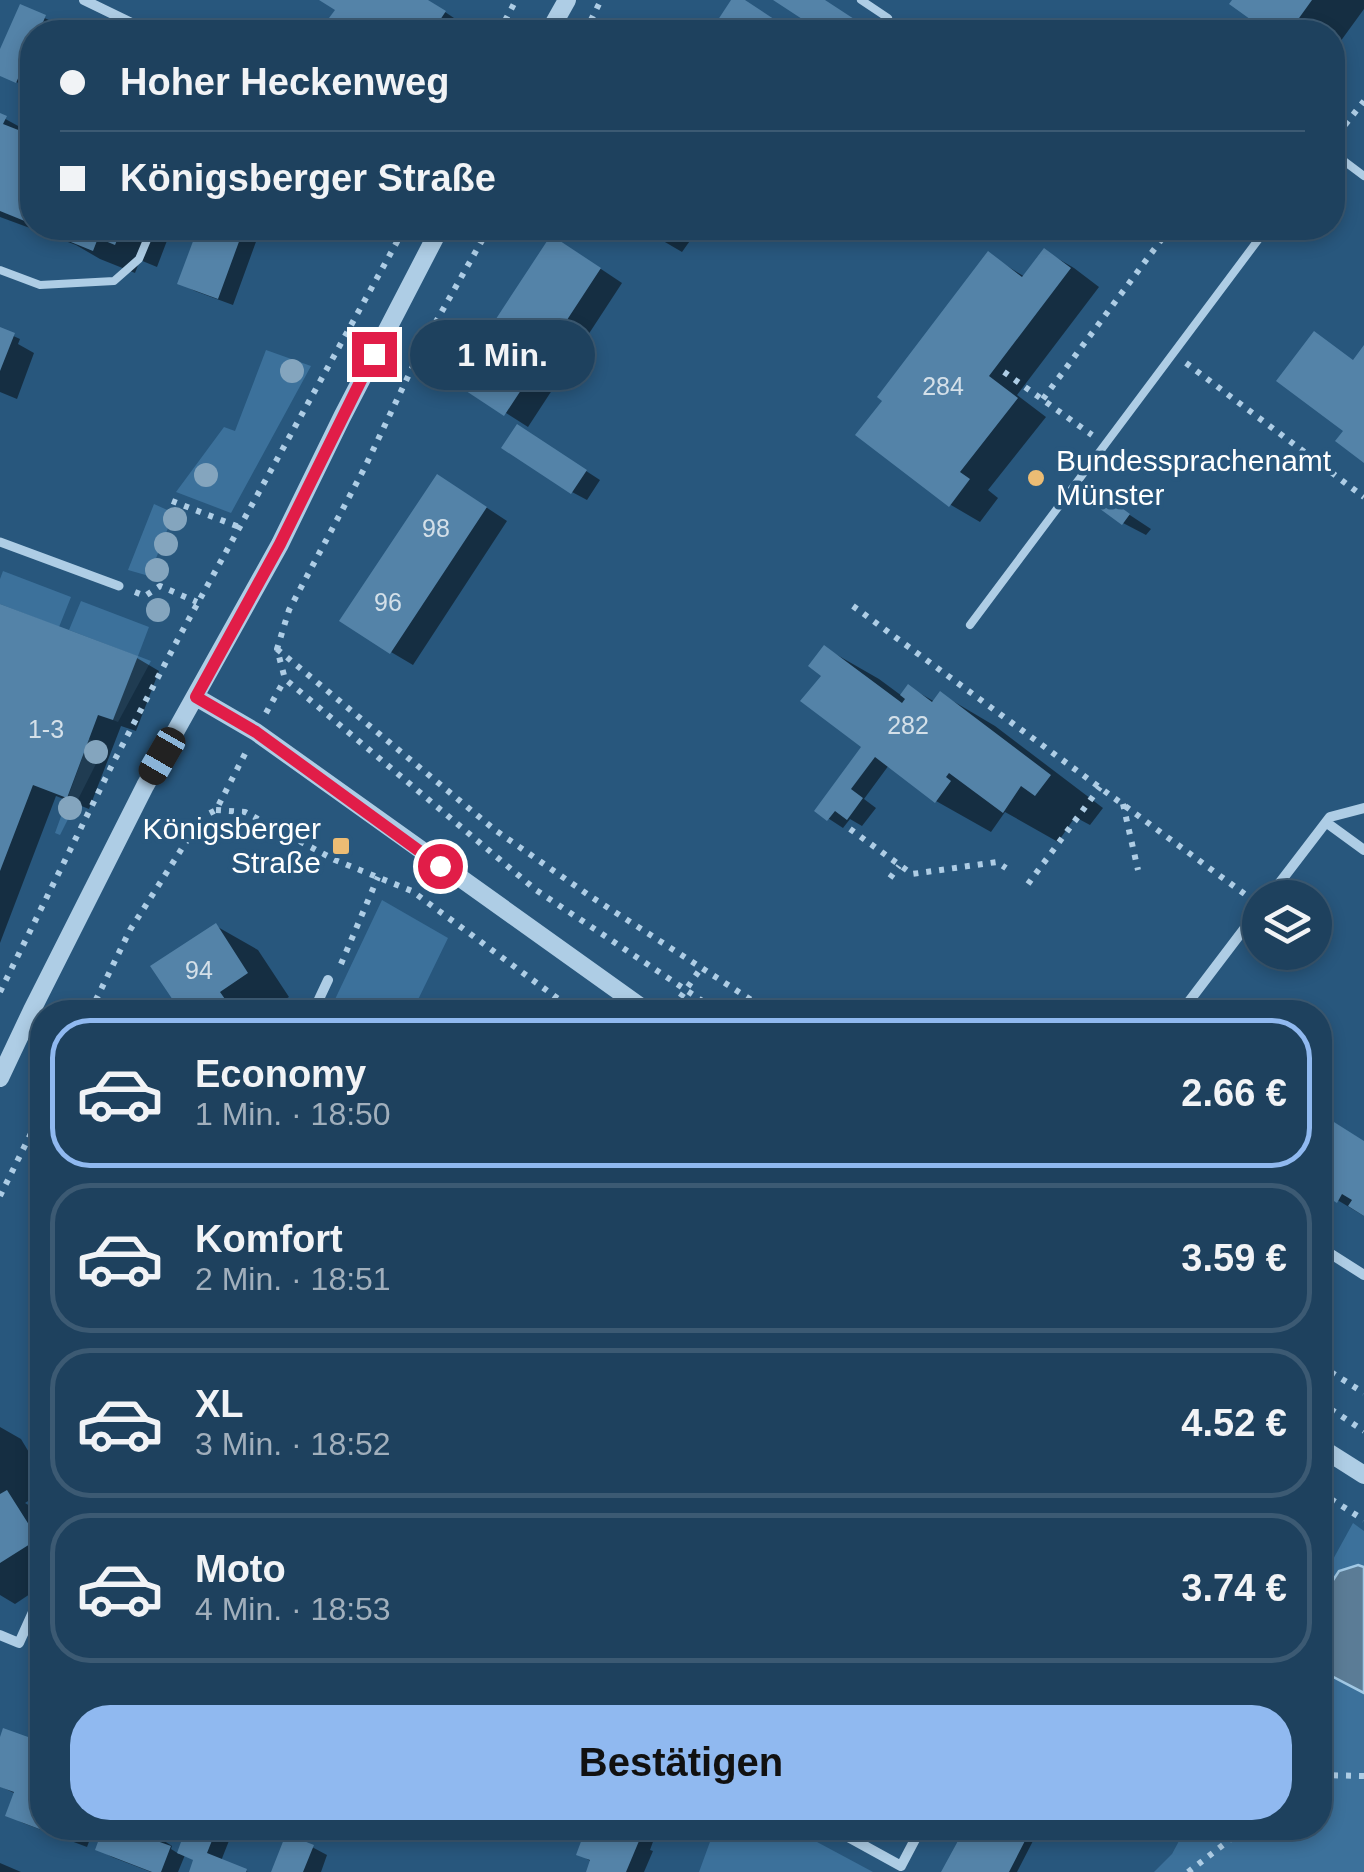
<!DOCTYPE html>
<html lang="de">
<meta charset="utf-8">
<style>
body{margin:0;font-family:Helvetica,sans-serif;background:#2b4c67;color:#f1f3f6;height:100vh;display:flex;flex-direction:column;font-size:38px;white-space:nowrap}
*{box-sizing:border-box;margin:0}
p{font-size:32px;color:#a1afbc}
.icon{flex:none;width:55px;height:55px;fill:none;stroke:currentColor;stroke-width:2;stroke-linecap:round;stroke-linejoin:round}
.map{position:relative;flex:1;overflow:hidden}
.details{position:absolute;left:30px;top:1000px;width:1302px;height:840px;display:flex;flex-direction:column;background:#1e415e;border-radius:40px;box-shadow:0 5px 15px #0003,0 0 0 2px #3c5a73}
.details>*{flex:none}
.guide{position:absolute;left:20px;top:20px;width:1325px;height:220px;border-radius:40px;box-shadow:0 5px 15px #0003,0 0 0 2px #3c5a73;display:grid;align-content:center;height:220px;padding:0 40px;background:#1e415e}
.fabs{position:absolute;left:1242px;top:880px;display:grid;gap:20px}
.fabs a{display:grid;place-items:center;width:90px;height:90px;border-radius:50%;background:#1e415e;box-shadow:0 5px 15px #0003,0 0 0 2px #3c5a73;font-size:50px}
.end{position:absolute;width:45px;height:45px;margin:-22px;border:12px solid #e11d48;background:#fff;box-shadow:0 0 0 5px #fff}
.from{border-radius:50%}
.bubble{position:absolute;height:70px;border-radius:35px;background:#1e415e;box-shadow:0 5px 15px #0003,0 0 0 2px #3c5a73;font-size:32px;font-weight:700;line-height:70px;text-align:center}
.car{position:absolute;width:30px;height:60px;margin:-30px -15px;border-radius:12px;box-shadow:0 0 8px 2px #0007;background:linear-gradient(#222 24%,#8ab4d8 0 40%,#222 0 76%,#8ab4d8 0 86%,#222 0)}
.guide b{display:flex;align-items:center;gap:35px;height:95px;font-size:38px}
.guide b+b{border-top:2px solid #3c5a73}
.guide i{width:25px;height:25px;background:#f1f3f6}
ul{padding:18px 0 0;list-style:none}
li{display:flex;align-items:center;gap:30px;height:150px;margin:0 20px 15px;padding:0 20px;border:5px solid #3c5a73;border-radius:40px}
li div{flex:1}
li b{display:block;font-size:38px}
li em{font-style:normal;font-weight:700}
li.selected{border-color:#90b9f0}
li>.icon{width:90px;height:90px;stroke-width:1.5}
.action{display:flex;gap:20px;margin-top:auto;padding:20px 40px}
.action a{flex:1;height:115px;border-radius:40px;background:#90b9f0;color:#111;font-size:40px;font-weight:700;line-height:115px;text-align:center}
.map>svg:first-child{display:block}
</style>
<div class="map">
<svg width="1364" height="1872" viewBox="0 0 1364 1872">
<rect width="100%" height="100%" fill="#28577d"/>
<path fill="#3c719b" d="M266 350 311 366 231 513 176 492 224 427 235 431Z
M154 504 174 513 149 576 128 570Z
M3 571 71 597 59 627 0 604V579Z
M81 601 149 627 138 656 151 661 118 722 113 720 137 656 69 630Z
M89 739 105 746 60 835 55 833Z
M382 900 448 938 412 1012H329Z
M1353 1523 1364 1531V1567L1358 1565 1339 1571 1320 1600V1583Z
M1320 1670 1364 1693V1872H1154L1172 1854 1186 1828H1320Z
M715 1828H791L873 1872H699Z"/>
<path fill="#5b7c96" stroke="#a2c9e5" stroke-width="2.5" d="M1358 1565 1364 1567V1693L1320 1670V1600L1339 1571Z"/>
<path fill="#0007" d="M324 0H427L466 26 462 32H355L332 18 338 9Z
M734 0H742L794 32H713Z
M1235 0H1364V9L1332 53V32H1272L1232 3Z
M21 7 51 21 46 32H32V64L23 85 0 75V55Z
M0 116 29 132 32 123V228H151L168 238 157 267 140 260 135 273 100 259 76 245 0 217Z
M200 228H261L233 305 195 291 180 283Z
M641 228H699L682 252Z
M574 251 622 283 528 427 457 382Z
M1045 251 1074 268 1099 287 1017 395 1046 417 988 490 998 498 980 522 951 505 859 435 988 254 1025 277Z
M0 330 20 339 18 344 34 353 17 399 0 392Z
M532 436 600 480 587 500 572 492Z
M460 490 507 521 413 665 391 652Z
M1101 496 1151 529 1146 535 1123 523Z
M0 607 137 658 159 671 136 731 121 726 89 809 56 796 0 943Z
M825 648 879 679 902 696 909 687 935 702 941 694 995 726 1103 808 1090 825 1075 817 1058 842 1005 812 991 832 936 801 889 765 864 799 876 808 862 826 850 819 843 828 817 811 865 746 825 675Z
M216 926 258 950 289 997 266 1012H184L154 967Z
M1320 1114 1364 1142V1216L1329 1195 1331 1192 1324 1187 1320 1189Z
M42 1205V1222L35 1210Z
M0 1427 21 1439 42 1474V1492L25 1503 42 1513V1586L15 1604 0 1595Z
M1320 1555 1326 1559 1320 1571Z
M5 1731 42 1745V1828H94L87 1847 23 1823 8 1815 16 1794 0 1786V1744Z
M106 1828H132L158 1837 172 1846 171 1849 179 1854 189 1828H234L221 1861 248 1872H191L196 1861 185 1855 178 1872H151L112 1857 98 1849Z
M588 1828H658L650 1850 653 1851 644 1872H589L592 1862 579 1854Z
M968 1828H1014L1034 1839 1017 1872H944Z
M312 1847 327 1855 321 1872H274Z
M0 1863 21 1872H0Z"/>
<path fill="#5483a8" d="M319 0H428L446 11 432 32H350L329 18 335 10Z
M731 0H745L786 27 782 32H710Z
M773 0H825L874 32H822Z
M1232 0H1312L1289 32H1268L1229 4Z
M20 4 46 15 39 32H32V46L16 83 0 76V49Z
M0 113 7 116 3 124 26 133 32 117V224L0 211Z
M59 228H122L115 245 98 238 93 251 56 236Z
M198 228H244L218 299 177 284Z
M551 235 601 268 504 416 454 383Z
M1044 248 1071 268 989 376 1018 398 960 472 970 479 949 507 855 435 882 401 877 397 988 251 1022 277Z
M0 327 15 333 0 371Z
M1314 331 1353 360 1364 345V463L1335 441 1343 431 1276 381Z
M517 424 587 470 571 494 501 448Z
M437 474 487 507 390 654 339 621Z
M1100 492 1130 514 1122 525 1092 503Z
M0 604 138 656 113 720 98 715 67 798 33 785 0 871Z
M824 645 902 703 905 699 900 695 908 684 932 702 940 691 1051 775 1035 796 1021 786 1003 813 949 773 946 777 951 781 935 803 875 757 851 789 863 798 847 820 835 811 827 821 814 811 861 747 800 701 821 676 808 666Z
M216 923 248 973 220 992 232 1009 243 1001 251 1012H181L150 966Z
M1326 1117 1364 1141V1216L1348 1206 1352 1200 1342 1194 1337 1203 1326 1196 1328 1192 1320 1187V1126Z
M7 1490 38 1539 0 1563V1494Z
M3 1728 42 1742V1755L30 1786 42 1791V1828H77L71 1841 5 1816 14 1792 0 1787V1737Z
M103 1828H139L159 1835 157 1841 171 1846 161 1872H152L95 1850Z
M186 1828H217L207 1853 247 1869 246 1872H189L193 1860 177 1853Z
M586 1828H641L637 1840 639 1841 626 1872H586L590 1860 576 1855Z
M965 1828H1019L1029 1833 1009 1872H941Z
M286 1834 314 1845 303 1872H271Z"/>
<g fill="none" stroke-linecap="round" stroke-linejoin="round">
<path stroke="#aecde5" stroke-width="6" stroke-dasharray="5 8" stroke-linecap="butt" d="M499 32 516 0
M585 32 601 0
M1337 135 1364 101
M489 228 424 343 364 469 289 610 277 649 285 679 536 890 719 1012
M1186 363 1364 497
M1004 372 1092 435
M1043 399 1170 228
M172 501 239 527
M135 592 145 596 160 586 197 602
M853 606 1246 895
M277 649 495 830 590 896 770 1012
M266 713 285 679
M1123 804 1138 870
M216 810 245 812 335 860 412 891 576 1012
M850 829 912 874 997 862 1006 868
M890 878 899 866
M1028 884 1100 787
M341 964 378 877
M0 992 111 767 179 637 398 240 403 228
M673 1008 701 968
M90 1012 130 930 202 817 216 810 247 750
M0 1196 42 1111
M1320 1365 1364 1393
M1320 1402 1364 1431
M1320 1492 1364 1520
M1320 1775 1364 1776
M1188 1872 1245 1828"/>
<path stroke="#aecde5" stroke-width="8" d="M861 0 888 18
M1332 152 1364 176
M0 270 40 285 114 281 139 259 152 228
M970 625 1267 228"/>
<path stroke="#aecde5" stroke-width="9" d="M0 542 119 586"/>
<path stroke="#aecde5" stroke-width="10" d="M84 0 150 32
M1327 823 1364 850
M1268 898 1330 817 1364 808
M313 1012 328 980
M1181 1012 1260 908
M1320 1247 1364 1275
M1320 1525 1323 1526
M0 1635 19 1643 42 1592
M832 1828 901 1866 921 1828"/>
<path stroke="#aecde5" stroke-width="18" d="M549 32 567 0
M196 697 256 732 648 1012
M0 1078 32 1010 145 786 280 544 342 417 440 228
M1320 1447 1364 1475"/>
</g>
<g fill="#84a5be">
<circle cx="292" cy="371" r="12"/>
<circle cx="206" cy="475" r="12"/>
<circle cx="175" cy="519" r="12"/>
<circle cx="166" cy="544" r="12"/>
<circle cx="157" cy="570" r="12"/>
<circle cx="158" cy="610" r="12"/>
<circle cx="96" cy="752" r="12"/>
<circle cx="70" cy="808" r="12"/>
</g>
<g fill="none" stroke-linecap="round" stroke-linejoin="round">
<path stroke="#e11d48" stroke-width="12" d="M374 354 280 544 196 697 256 732 440 866"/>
</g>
<g fill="#ecbc74" stroke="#28577d" stroke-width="4">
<circle cx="1036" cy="478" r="10"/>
<rect x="331" y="836" width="20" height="20" rx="5"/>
</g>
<g text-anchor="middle" stroke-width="9" stroke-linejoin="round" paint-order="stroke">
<g font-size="25" fill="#d4e0e9">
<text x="943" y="395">284</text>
<text x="436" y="537">98</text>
<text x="388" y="611">96</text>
<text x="908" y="734">282</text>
<text x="46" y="738">1-3</text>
<text x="199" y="979">94</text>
</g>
<g font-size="30" fill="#fff" stroke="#28577d" text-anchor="start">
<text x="1056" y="471">Bundessprachenamt<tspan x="1056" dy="34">Münster</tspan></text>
<text x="321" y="839" text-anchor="end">Königsberger<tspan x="321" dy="34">Straße</tspan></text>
</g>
</g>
</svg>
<div class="fabs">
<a><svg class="icon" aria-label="layers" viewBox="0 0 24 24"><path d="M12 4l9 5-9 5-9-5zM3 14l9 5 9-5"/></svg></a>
</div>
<i class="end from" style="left:440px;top:866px"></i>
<i class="end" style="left:374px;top:354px"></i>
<div class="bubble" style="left:410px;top:320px;width:185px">1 Min.</div>
<i class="car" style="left:162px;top:756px;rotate:210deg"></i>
<div class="guide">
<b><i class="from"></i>Hoher Heckenweg</b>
<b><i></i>Königsberger Straße</b>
</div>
<section class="details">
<ul>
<li class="selected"><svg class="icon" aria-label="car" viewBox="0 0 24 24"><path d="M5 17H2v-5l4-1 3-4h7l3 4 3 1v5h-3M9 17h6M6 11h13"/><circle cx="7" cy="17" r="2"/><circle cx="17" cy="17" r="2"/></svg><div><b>Economy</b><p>1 Min. · 18:50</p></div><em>2.66 €</em></li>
<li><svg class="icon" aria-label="car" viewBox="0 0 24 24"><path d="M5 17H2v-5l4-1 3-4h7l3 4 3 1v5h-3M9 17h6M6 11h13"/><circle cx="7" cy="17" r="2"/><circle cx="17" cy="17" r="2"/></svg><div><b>Komfort</b><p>2 Min. · 18:51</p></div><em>3.59 €</em></li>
<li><svg class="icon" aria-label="car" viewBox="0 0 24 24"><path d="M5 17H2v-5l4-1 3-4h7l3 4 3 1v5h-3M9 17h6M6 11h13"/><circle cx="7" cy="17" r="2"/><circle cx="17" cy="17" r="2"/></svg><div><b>XL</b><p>3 Min. · 18:52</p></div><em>4.52 €</em></li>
<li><svg class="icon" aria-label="car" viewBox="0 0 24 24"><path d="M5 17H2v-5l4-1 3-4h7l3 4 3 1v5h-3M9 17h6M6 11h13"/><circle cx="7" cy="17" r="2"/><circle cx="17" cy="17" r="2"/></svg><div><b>Moto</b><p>4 Min. · 18:53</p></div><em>3.74 €</em></li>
</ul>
<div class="action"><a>Bestätigen</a></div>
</section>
</div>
